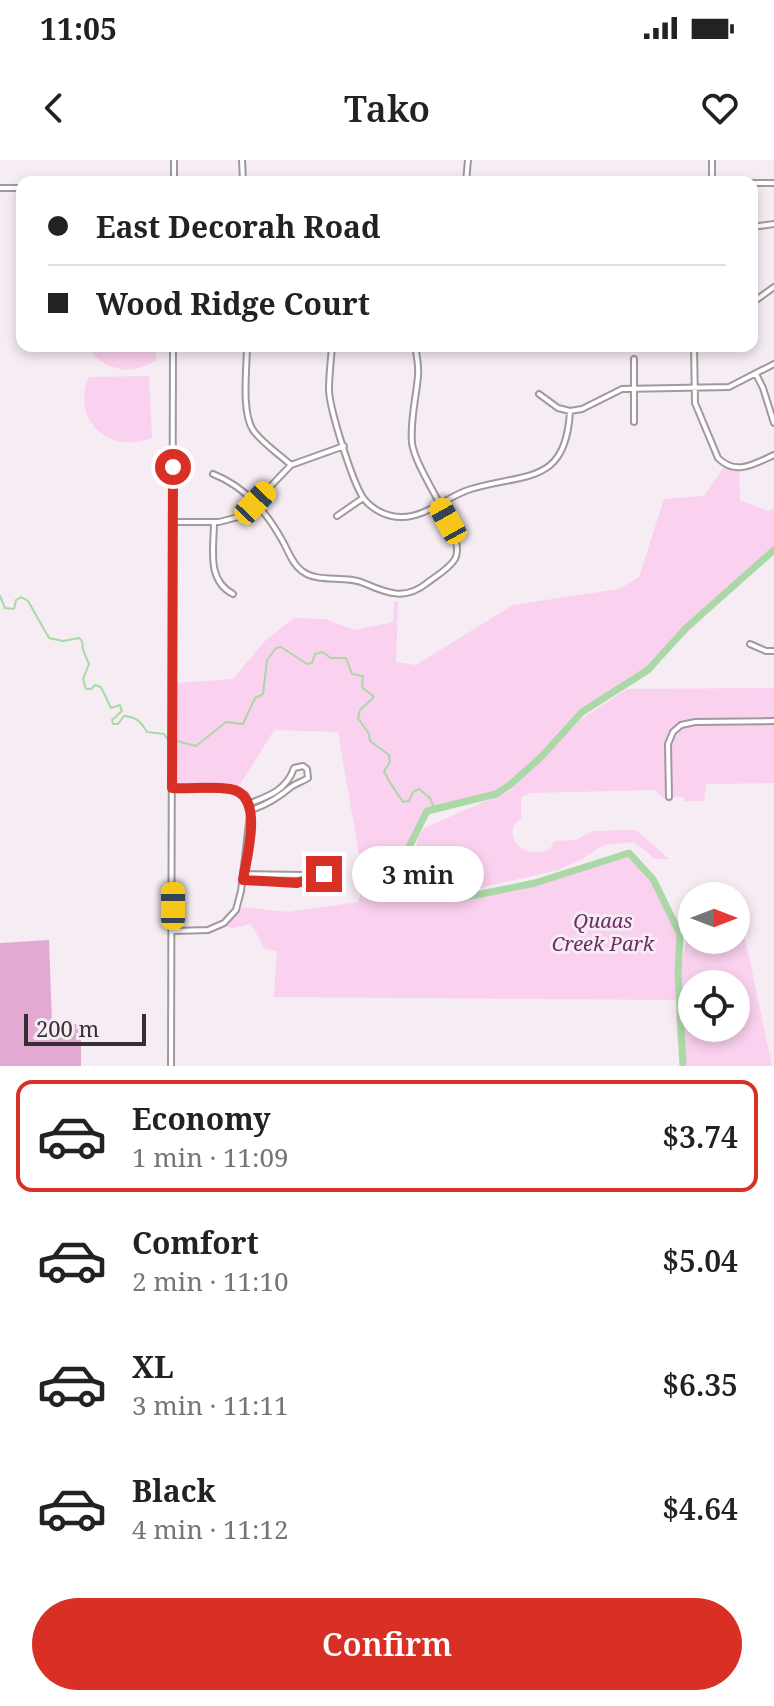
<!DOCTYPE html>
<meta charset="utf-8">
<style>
body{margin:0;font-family:"Noto Serif",serif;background:#f2f2f2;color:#222;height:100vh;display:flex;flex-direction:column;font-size:30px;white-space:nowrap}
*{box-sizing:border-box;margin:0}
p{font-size:26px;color:#767676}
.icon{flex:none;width:44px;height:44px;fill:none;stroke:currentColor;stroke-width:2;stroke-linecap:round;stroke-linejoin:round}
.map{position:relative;height:906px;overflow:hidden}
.sheet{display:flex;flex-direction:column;background:#fff;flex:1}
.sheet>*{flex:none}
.hud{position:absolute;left:16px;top:16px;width:742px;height:176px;border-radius:16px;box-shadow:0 4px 12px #0003;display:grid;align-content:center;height:176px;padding:0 32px;background:#fff}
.needle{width:52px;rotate:90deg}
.fabs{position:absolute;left:678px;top:722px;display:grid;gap:16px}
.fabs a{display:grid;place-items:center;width:72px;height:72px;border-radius:50%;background:#fff;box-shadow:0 4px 12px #0003;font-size:40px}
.scale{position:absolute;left:24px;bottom:20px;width:122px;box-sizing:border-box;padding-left:8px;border:4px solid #343033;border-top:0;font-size:22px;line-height:28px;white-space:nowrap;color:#343033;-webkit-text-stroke:6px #f6ecf3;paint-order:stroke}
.end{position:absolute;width:36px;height:36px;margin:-18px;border:10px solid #d93025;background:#fff;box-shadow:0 0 0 4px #fff}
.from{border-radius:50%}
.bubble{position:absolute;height:56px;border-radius:28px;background:#fff;box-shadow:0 4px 12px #0003;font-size:26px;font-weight:600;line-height:56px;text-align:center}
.car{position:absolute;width:24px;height:48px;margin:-24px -12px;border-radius:10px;box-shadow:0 0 6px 2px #0007;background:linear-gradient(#f5c518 24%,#345 0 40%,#f5c518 0 76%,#345 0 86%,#f5c518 0)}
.hud b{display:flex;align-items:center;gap:28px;height:76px;font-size:30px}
.hud b+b{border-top:2px solid #e0e0e0}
.hud i{width:20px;height:20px;background:#222}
ul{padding:14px 0 0;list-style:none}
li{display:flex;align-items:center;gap:24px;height:112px;margin:0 16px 12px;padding:0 16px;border:4px solid transparent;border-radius:16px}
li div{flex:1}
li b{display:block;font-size:30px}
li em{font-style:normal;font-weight:600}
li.selected{border-color:#d93025}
li>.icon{width:72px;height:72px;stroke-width:1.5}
.action{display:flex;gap:16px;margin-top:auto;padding:16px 32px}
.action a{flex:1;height:92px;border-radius:48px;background:#d93025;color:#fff;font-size:32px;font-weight:600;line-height:92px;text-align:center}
.status{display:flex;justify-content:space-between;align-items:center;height:56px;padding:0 40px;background:#fff;direction:ltr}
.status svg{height:22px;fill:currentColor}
header{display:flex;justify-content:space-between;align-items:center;height:104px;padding:0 32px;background:#fff;font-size:36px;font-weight:600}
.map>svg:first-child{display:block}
</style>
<div class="status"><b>11:05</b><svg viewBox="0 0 49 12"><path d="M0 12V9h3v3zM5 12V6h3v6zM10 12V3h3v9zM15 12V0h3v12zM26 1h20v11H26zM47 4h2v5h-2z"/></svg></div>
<header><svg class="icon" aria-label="back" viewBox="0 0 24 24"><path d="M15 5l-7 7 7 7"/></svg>Tako<svg class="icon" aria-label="heart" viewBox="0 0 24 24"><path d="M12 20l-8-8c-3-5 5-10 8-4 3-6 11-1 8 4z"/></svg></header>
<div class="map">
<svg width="774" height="906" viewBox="0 0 774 906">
<rect width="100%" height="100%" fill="#f6ecf3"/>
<path fill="#fad1ee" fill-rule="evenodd" d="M87 186H156V200C132 217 103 211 87 186Z
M149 216 152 278C110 295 70 260 89 217Z
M725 305 739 309 740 340 768 351 774 348V391L648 510 582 552 542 596 510 625 496 634 427 651 413 685 419 717 461 738 535 723 629 693 653 719 680 774 679 814 687 778 685 764H692V780H736V764H742L772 906H687L677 879 676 840 274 837 277 791 265 789 251 764 234 768 226 767 243 747 288 752 358 742 364 724 338 572 274 570 239 626 172 624 177 523 233 519 264 482 294 458 325 459 355 470 393 462 394 441H398L396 502 416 505 513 445 619 429 639 417 664 339 704 336ZM692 824H736V868H692Z
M774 528V623L706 624 704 641H684L683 637H662L655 630 531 633 521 637V659C505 668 513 688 530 692 536 693 544 691 549 690L555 681 576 680 593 671 636 670 669 699H655L634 682 603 685 581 700 558 710 467 731C438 728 400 698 424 668L511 630 580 560 627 529Z"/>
<path fill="#e2aad3" d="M49 780 52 863 81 864V906H0V783Z"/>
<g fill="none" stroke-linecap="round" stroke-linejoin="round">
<path stroke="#aad8a6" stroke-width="2" d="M0 436 5 448 14 449 16 440 21 437 28 441 49 478 63 481 79 478 82 481 83 490 89 504 83 519 86 529H91L95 525 101 527 111 548 120 545 122 551 112 560 113 564H118L124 556C137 557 141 562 147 572L164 574 168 580
M177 581 196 586 226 562 243 564 255 538 263 534 267 500 276 488 281 487 307 504 312 503 315 494 322 492 331 498H346L352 514 363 516 362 527 374 537 360 550 358 558 369 574 370 581 389 595 390 602 384 611C389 623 396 631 403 642L409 641 413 632 419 629 430 638 435 650"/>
<path stroke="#aad8a6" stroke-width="7" d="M683 906 678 814 680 774 653 719 629 693 535 723 461 738 419 717 408 689 427 651 496 634 510 625 542 596 582 552 648 510 686 468 774 390"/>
<g stroke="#a2999f" stroke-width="8">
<path id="minor" d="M242 0 243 22
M466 22 468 0
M712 22V0
M752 67 774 64
M752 143 774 127
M247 186C247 207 241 252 253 270 262 283 279 294 291 305
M332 186C331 200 329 215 329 229 329 248 353 324 364 339 373 350 387 357 401 357 424 358 447 337 468 330 524 312 566 327 570 251
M694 186 695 243 718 298C736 316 754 304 774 295
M634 199V262
M756 214 763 228 774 263
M539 234 558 248 570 251 582 249 622 229 729 227 774 204
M213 314C244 326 266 351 282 380 288 390 292 404 302 411 319 424 346 414 366 424 389 434 406 440 427 423 436 416 449 409 455 399 468 376 416 314 412 283 410 260 416 239 418 216 419 206 417 196 415 186
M337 356 363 338
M173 362H219L242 356 291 305 344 286
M214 362C214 388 206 420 233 434
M750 484 766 491H774
M172 628 232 629 245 635 251 646 241 731 236 750 224 763 208 770 173 771
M669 637 668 584 673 572 681 565 695 562 774 561
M250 643C270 636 287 629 294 608L303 606 307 609 308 618C302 622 296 623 291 627 278 638 267 645 251 650
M243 720 297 723 321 717 325 710 317 704 303 715 244 714"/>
</g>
<g stroke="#a2999f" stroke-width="8">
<path id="tertiary" d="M174 0V22
M752 23H774
M0 28H22
M171 906 173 186"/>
</g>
<use href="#minor" stroke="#fff" stroke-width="4"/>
<use href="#tertiary" stroke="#fff" stroke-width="4"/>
</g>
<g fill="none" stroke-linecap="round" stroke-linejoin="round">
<path stroke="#d93025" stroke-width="10" d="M173 307 172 628C190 629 211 626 230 629 265 634 247 695 243 720L297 723 324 714"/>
</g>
<g text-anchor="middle" stroke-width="6" stroke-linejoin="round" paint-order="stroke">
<g font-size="20" font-style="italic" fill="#6e2d61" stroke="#f6ecf3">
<text x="603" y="768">Quaas<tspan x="603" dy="23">Creek Park</tspan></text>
</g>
</g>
</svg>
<div class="fabs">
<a><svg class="needle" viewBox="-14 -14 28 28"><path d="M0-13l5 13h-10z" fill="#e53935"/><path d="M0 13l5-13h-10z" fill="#767676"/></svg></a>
<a><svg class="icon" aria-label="locate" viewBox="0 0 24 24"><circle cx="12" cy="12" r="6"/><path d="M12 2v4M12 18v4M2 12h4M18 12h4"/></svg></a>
</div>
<div class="scale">200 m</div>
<i class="end from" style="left:173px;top:307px"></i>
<i class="end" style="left:324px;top:714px"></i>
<div class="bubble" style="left:352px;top:686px;width:132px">3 min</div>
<i class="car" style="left:255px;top:343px;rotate:43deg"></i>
<i class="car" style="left:448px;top:361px;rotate:331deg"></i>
<i class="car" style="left:173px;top:746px;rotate:0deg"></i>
<div class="hud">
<b><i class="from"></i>East Decorah Road</b>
<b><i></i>Wood Ridge Court</b>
</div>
</div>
<section class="sheet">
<ul>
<li class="selected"><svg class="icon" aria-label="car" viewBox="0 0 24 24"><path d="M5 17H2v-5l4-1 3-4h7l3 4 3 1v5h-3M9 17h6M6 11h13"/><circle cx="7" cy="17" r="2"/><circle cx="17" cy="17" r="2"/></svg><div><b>Economy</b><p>1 min · 11:09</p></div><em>$3.74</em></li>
<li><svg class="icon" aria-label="car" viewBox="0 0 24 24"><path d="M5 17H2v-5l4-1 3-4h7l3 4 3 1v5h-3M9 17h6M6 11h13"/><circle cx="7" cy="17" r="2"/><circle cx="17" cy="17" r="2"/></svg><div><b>Comfort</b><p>2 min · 11:10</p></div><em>$5.04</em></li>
<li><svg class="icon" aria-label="car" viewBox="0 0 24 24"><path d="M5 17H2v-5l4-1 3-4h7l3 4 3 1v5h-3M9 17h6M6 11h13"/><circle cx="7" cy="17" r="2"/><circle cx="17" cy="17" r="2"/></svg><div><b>XL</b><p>3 min · 11:11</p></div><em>$6.35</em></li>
<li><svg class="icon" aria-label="car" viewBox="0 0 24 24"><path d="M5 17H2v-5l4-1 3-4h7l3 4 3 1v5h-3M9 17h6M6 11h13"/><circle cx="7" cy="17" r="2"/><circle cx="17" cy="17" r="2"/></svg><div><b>Black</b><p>4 min · 11:12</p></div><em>$4.64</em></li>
</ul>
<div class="action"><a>Confirm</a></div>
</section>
